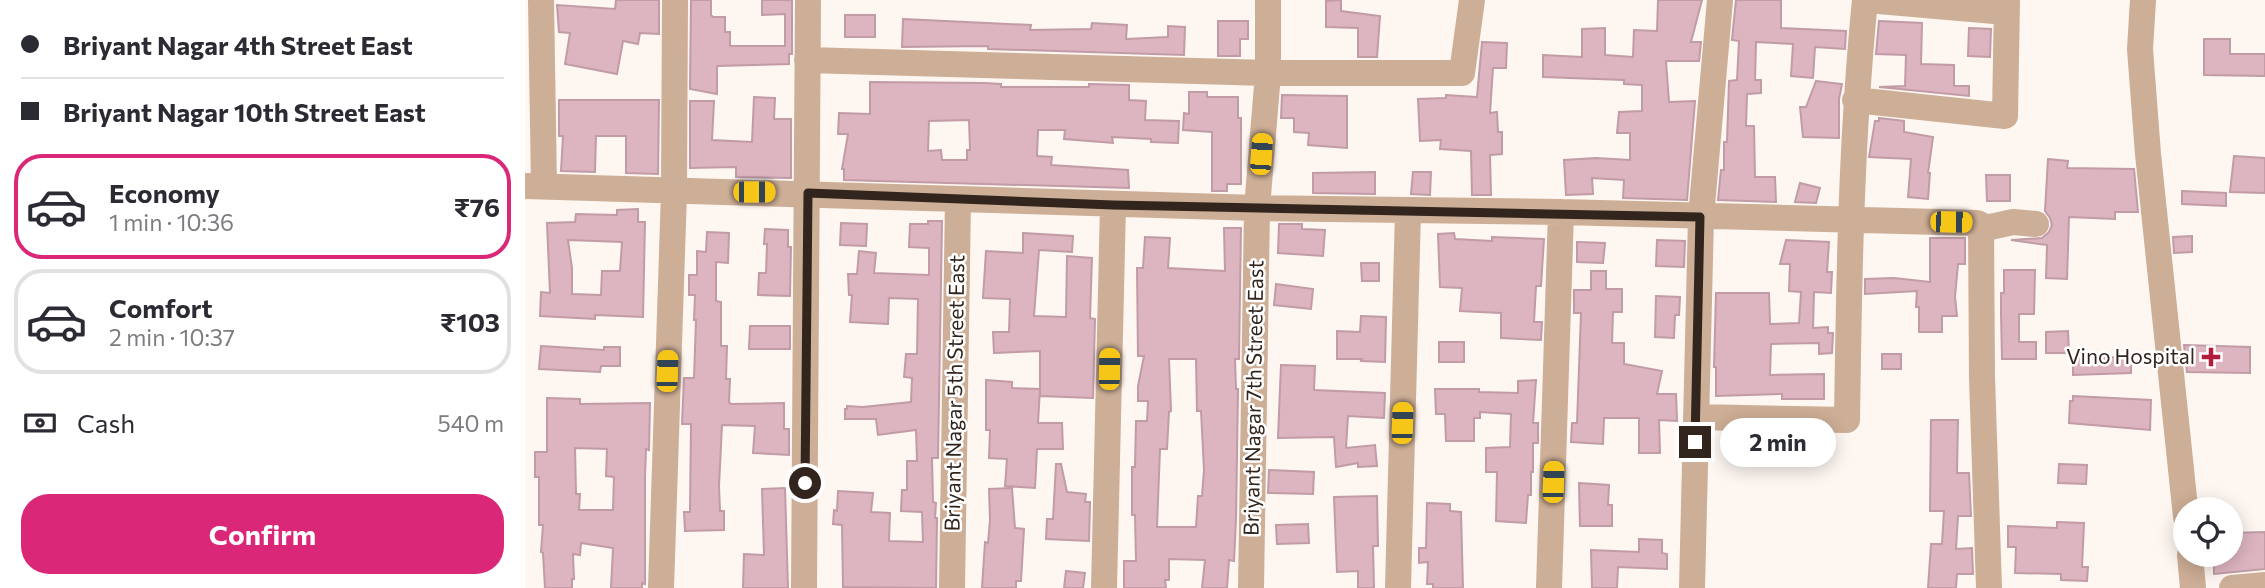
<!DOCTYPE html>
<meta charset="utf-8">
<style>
body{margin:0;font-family:Commissioner,sans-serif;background:#f7f7f7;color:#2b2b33;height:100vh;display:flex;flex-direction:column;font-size:26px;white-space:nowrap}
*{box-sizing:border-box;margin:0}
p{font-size:23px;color:#7c7c81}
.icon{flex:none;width:38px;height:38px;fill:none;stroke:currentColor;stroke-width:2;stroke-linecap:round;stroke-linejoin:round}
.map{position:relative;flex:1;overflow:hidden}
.side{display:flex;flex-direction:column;background:#fff;width:525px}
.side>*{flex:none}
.banner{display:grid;align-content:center;height:154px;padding:0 21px;background:#fff}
.controls{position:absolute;left:1648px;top:497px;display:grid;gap:14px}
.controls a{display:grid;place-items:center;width:70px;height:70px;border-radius:50%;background:#fff;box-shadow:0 4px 18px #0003;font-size:35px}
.end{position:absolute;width:32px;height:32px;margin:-16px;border:9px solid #32251d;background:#fff;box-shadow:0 0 0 4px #fff}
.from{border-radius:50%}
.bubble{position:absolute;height:49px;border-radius:24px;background:#fff;box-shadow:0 4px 18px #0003;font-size:23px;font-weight:700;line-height:49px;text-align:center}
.car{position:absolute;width:21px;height:42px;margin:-21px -10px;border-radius:9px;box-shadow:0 0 5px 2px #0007;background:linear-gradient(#f5c518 24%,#345 0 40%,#f5c518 0 76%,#345 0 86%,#f5c518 0)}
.banner b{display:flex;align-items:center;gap:24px;height:66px;font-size:26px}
.banner b+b{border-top:2px solid #e1e1e2}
.banner i{width:18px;height:18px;background:#2b2b33}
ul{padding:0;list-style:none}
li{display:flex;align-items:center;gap:21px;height:105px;margin:0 14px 10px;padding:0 7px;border:4px solid #e1e1e2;border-radius:28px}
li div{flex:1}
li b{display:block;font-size:26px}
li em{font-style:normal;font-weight:700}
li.current{border-color:#db2777}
li>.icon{width:63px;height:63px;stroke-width:1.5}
.pay{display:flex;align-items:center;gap:18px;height:77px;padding:0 21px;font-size:26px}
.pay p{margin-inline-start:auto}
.button{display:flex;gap:14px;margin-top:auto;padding:14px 21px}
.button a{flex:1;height:80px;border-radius:28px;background:#db2777;color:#fff;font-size:28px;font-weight:700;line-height:80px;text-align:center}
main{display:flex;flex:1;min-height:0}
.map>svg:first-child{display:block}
</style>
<main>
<section class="side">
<div class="banner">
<b><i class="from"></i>Briyant Nagar 4th Street East</b>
<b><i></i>Briyant Nagar 10th Street East</b>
</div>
<ul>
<li class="current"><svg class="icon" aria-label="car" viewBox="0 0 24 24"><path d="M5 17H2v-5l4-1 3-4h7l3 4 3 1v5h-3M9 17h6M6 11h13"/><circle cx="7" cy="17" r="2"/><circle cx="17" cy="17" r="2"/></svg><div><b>Economy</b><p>1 min · 10:36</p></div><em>₹76</em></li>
<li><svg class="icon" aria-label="car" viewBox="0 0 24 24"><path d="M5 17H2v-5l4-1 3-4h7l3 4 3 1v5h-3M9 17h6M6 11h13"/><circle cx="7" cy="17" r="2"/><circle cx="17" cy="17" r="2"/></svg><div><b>Comfort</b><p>2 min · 10:37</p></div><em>₹103</em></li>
</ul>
<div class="pay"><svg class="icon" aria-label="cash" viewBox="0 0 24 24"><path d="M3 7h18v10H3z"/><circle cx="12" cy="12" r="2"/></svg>Cash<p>540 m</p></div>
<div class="button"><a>Confirm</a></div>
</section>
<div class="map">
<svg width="1740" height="588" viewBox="0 0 1740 588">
<rect width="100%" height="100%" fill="#fdf6f1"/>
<path fill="#ddb5c1" stroke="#c19ba6" stroke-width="2" fill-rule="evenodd" d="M91 0H134V34L115 33 113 44 98 41 92 74 40 64 45 33 34 32 32 5 90 9Z
M166 0H186V15L188 17H200V32H205V46H260V14L237 15V0H267V54H264V64L192 66V94L165 89Z
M816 0V11L855 16 852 57H833V28L801 27V1Z
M1133 0H1177L1166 42H1176L1174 61H1141L1144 102 1170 101 1162 200 1098 198 1099 180 1067 178 1068 194 1041 195 1039 160 1071 158 1105 160V133H1092L1094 112 1117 111V85L1099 84V80L1018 77V55L1057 57V29L1080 28V55L1108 57 1109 30 1132 31Z
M1211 0H1256V28L1321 31 1320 49 1290 47 1288 78 1266 76 1268 44 1231 42 1230 80H1236V93L1222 94 1221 126H1229L1230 177H1250L1251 202 1193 200 1196 170H1199V142H1202L1204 81 1212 80 1214 41 1207 40Z
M320 15H350V37H320Z
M378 19 506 25 505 30 566 29 567 23 602 25 601 39 643 37V26L660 27 659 55 463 49V46L377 47Z
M693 21H723V39H715V56H693Z
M1354 21 1397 23 1396 64 1429 65V86H1444V96L1354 87 1380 86 1381 55 1351 54Z
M1444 28 1466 29 1465 57 1443 56Z
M1679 39H1705V54H1740V76L1679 75Z
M957 42 982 43 981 68H968L965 113 972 112 973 132H977V154L965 155 966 195H947L946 151 915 149 916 140 895 141 893 99 921 98V95L952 97Z
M1291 81 1317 84 1314 99V138L1278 137 1275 107H1281Z
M345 82 459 83 476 84V87H564V84L604 85V100L621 101 620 120 654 121 653 143 626 142V139L587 137 588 143 539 139 540 130H513L512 156 527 157 526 165 603 170 604 188 319 180V169H317L323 134H313L314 113 345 114ZM444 120 445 150H442V160H417L416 150 403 151 404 121Z
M664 92H682V97H713V118H716V184H702V191H687V132L658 130 659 113 664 114Z
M757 95 822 96V148L783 145 784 133 769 132V118H756Z
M229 97 250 98 249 119H266V178L211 177V167L165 168V101H189L187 140 227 142Z
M34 100H134L133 174 101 173V136H71L70 172 36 171 38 136H34Z
M1354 118 1379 121V132L1408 137 1403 173H1405L1403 199 1383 197 1386 159 1344 157 1350 121H1354Z
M1709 156 1740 158V193L1705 192Z
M1523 159 1543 161 1542 168 1609 169 1613 212H1590V219L1544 217 1542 279 1521 278 1522 245 1486 240 1517 238 1524 232 1527 225 1525 218 1520 211Z
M850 172V194L788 193V173Z
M888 172H906L905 195 886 194Z
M1461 175H1485V201H1462Z
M1275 183 1295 188 1291 203 1270 202Z
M1657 191 1701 193V206L1657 204Z
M113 209V222H120L118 317 70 315V319L15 316 16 292 25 293 22 223 50 222 51 214 92 215V210ZM43 240 97 242 95 271H77L76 295 47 294V268Z
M403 221H417L413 458H407L408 502 411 503 410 518H412L411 588 318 587 317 525 308 524 309 510 312 511 313 491 348 493 346 512 365 513 364 541 398 542 397 512 376 511 377 490H382V461H392L391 430 353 435 351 419H320V409H322V406L338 407 386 402 387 378 379 377 381 354H392L393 299 364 298 363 324 325 322 327 295H324L323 274H332L334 251 351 253 349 273 404 275V248L384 247 385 224H403Z
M316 223 342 224 341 246 315 245Z
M754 224H777V229L800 230 798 256 753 253Z
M699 228H716L714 359H710L711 389H713L711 519 709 561 704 560 702 588H677L680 560 644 559V580H640L641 588H599V561H611L610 515H607V467H610L611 421H622L623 401H613V386L619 356H613L612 268H618L620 237 645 238 643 268 700 271ZM644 359H671L672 411H676L679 470 677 496H673L671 527H632L635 449H642L644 412 646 411Z
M240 229 263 230V247H266L265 296 233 295 234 273H241L242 244H239Z
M182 232 204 233 203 263 191 262V301L196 302V346H202L201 379H205L204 402 206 404 259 403V429H264V455L228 453 230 426 197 425 194 486 195 511H199V530L160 531 159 512H165L166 424H157L159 378H169L171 320H169L170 295H164V275H172V251L181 252Z
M498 233 548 236 547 252 514 250 509 316 541 317 542 256 567 258 565 318 570 319 568 398 515 396V351L469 353 468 332H484L485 299 458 298 461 251 498 253Z
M929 233 930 239 967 241V237L1019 239 1016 286H1011L1009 322H1017L1016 340 976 338V313L935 311 937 288 915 287 913 234Z
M1667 236V252L1649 253 1648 237Z
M1405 238H1440V264H1433L1430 297 1432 316H1417V332H1394V307H1391L1392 291 1340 294V279L1369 278 1405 282Z
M1132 240 1160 241 1159 267 1131 266Z
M1261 240 1304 242 1302 272H1307L1306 293 1289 292 1288 328 1303 327V333H1308L1307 353 1294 354V343L1246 344 1245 375 1299 374V399H1257V394L1191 396V367H1189L1191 293H1244L1245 324 1274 323 1276 292 1264 291 1265 264H1255Z
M1052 242 1080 243 1078 263 1052 262Z
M836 263H854V281H837Z
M1479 270H1510L1509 314H1494V342H1511V359H1477L1476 313V293H1479Z
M1066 271H1081V289H1097V312H1088L1087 343H1099V364L1137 371 1132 394H1151L1152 421 1134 420 1135 453H1114V418H1079L1078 444 1046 442 1047 423H1052L1056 313H1049V290H1066Z
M751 284 788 289 786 309 749 305Z
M1131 296 1155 297 1154 315H1150L1149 338 1130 337Z
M836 316 861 317 860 362 836 361 837 359H812V331L835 332Z
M225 326H265V349H224Z
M1543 331 1544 353H1521V332Z
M914 342H939V362H914Z
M1659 345 1725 347V373L1662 372Z
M16 346 79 350V347H95V366H76L75 372 14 369Z
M1357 354H1376V369H1357Z
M1606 357V373L1548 375V358Z
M756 365 790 366 789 390 860 393 859 418 823 416 821 448 850 445 852 466 833 467V463L811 467 809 437 753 438Z
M461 380 487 382V388L515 389 513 423H537L538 449H512L510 488 480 486 482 459 464 458 465 430H461Z
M1011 380 1008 423H1013V443H1008V472H1006V495H1003L1001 523 971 521 972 472H961V448L985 447 986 414 955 412V418H949V441H921L920 414H911L910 389H954V392L993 393V381Z
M1548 396 1626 400 1625 430 1544 423 1545 401H1548Z
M22 398 55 399V404L125 403 124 450 121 449 120 477V584L117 583V588H86L88 548 56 543 55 555 48 554 49 579H47V588H20L18 553 16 552 18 525H14V477H10V452H22ZM50 448 82 449 81 476 89 477 88 510H54L55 494H51Z
M1406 420H1433L1432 473H1444L1446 516H1433L1431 549 1447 548 1448 574H1432L1431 588H1403L1406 544H1417L1419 511H1405Z
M531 464H536L542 492 561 494 560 502H565L564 541 521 539 522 519H528Z
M1534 464 1562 465 1561 484 1533 483Z
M744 470 789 472 788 494 743 493Z
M1054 483 1084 485 1083 505H1087V526H1055Z
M260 488 263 588H218L219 554 239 555 237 489Z
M487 488 490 528 499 529 496 581H491V588H457L460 542 463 543 465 520 464 489Z
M852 496 853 546H848L849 588H833V571L812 572 809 497Z
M902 503 925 504V511L936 512 938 588H908V584H902L903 562 894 563V548H901Z
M1532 522 1559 523 1557 567H1563L1562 581 1536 580V574L1490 573 1491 547H1483V526L1532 528Z
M783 524 784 543 752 544 751 525Z
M1740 532V569L1689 574V555H1706V533Z
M1114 539 1137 540V553L1142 554V569L1093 567 1092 588H1067L1066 550 1114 552Z
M541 571 560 573 558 588H539Z"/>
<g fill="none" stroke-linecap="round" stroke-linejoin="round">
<path stroke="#cdae96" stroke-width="26" d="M16 0 19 186
M1342 0 1481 12
M1618 0 1615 49 1623 154 1661 517
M282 60 743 73H937L947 0
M1330 100 1480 116 1482 0
M0 186 732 208 1036 212 1452 223 1456 225 1457 377 1464 588
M1456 229 1488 222 1511 224
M1171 417 1322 420C1324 279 1326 141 1340 0
M1665 555 1668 588
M136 588 149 192 150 0
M279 588 283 0
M427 588 433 199
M579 588 588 205
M726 588 732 208 743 73V0
M873 588 883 211
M1024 588 1036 212
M1167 588 1176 217 1195 0
M1707 588 1740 585"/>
</g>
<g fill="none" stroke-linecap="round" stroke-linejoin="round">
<path stroke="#32251d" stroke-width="9" d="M280 483 283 193 588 205 1175 217 1170 442"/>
</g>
<path fill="#b01d3d" stroke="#fff" stroke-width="2.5" d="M1682.5 346.5h7v7h7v7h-7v7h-7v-7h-7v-7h7z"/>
<g text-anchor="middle" stroke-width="5" stroke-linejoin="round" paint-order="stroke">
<g font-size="21" fill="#32251d" stroke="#fff" text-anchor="end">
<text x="1670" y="364">Vino Hospital</text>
</g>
<g font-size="21" fill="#32251d" stroke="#fff">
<text transform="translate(430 393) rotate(-89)" y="7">Briyant Nagar 5th Street East</text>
<text transform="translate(729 398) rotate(-89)" y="7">Briyant Nagar 7th Street East</text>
</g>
</g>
</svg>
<div class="controls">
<a><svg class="icon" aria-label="locate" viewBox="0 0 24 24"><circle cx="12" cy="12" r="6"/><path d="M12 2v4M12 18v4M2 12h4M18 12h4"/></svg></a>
</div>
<i class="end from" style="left:280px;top:483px"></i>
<i class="end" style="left:1170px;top:442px"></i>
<div class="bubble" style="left:1195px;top:418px;width:116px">2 min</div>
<i class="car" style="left:736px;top:154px;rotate:4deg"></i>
<i class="car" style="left:229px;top:192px;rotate:90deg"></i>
<i class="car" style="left:1426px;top:222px;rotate:91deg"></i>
<i class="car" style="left:584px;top:369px;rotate:1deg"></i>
<i class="car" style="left:142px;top:371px;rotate:2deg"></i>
<i class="car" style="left:877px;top:423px;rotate:2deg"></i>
<i class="car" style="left:1028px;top:482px;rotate:2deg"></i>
</div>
</main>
